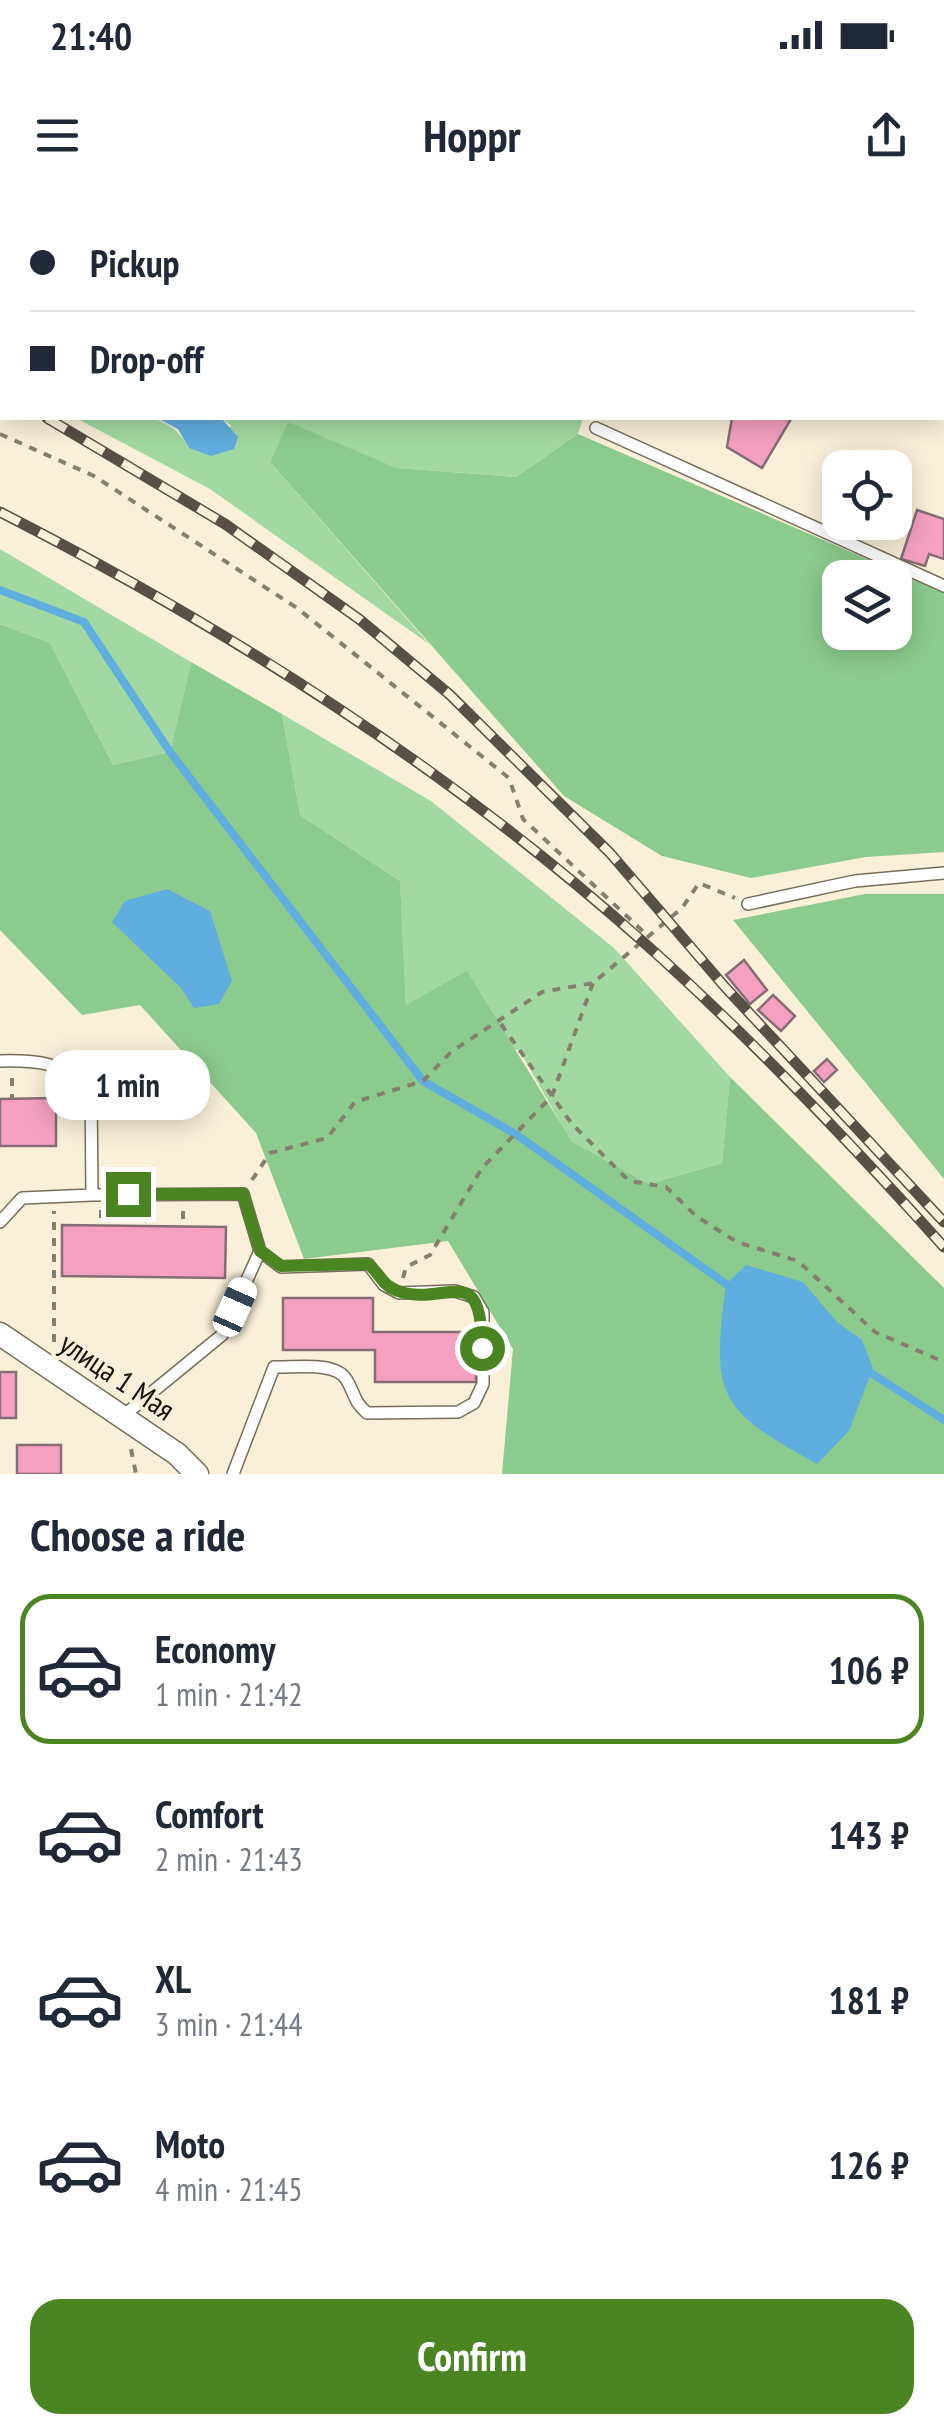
<!DOCTYPE html>
<meta charset="utf-8">
<style>
body{margin:0;font-family:"PT Sans Narrow",sans-serif;background:#f2f2f3;color:#1f2937;height:100vh;display:flex;flex-direction:column;font-size:38px;white-space:nowrap}
*{box-sizing:border-box;margin:0}
p{font-size:32px;color:#747a83}
.icon{flex:none;width:55px;height:55px;fill:none;stroke:currentColor;stroke-width:2;stroke-linecap:round;stroke-linejoin:round}
.map{position:relative;height:1274px;overflow:hidden}
.details{display:flex;flex-direction:column;background:#fff;flex:1}
.details>*{flex:none}
.top-card{position:absolute;left:0px;top:0px;width:945px;height:220px;box-shadow:0 5px 25px #0003;display:grid;align-content:center;height:220px;padding:0 30px;background:#fff}
.fabs{position:absolute;left:822px;top:250px;display:grid;gap:20px}
.fabs a{display:grid;place-items:center;width:90px;height:90px;border-radius:20px;background:#fff;box-shadow:0 5px 25px #0003;font-size:50px}
.end{position:absolute;width:45px;height:45px;margin:-22px;border:12px solid #4a8521;background:#fff;box-shadow:0 0 0 5px #fff}
.from{border-radius:50%}
.bubble{position:absolute;height:70px;border-radius:30px;background:#fff;box-shadow:0 5px 25px #0003;font-size:32px;font-weight:600;line-height:70px;text-align:center}
.car{position:absolute;width:30px;height:60px;margin:-30px -15px;border-radius:12px;box-shadow:0 0 8px 2px #0007;background:linear-gradient(#fff 24%,#345 0 40%,#fff 0 76%,#345 0 86%,#fff 0)}
.top-card b{display:flex;align-items:center;gap:35px;height:95px;font-size:38px}
.top-card b+b{border-top:2px solid #e0e1e3}
.top-card i{width:25px;height:25px;background:#1f2937}
ul{padding:0;list-style:none}
li{display:flex;align-items:center;gap:30px;height:150px;margin:0 20px 15px;padding:0 10px;border:5px solid transparent;border-radius:30px}
li div{flex:1}
li b{display:block;font-size:38px}
li em{font-style:normal;font-weight:600}
li.active{border-color:#4a8521}
li>.icon{width:90px;height:90px;stroke-width:1.5}
h2{padding:0 30px;font-size:45px;line-height:120px}
.cta{display:flex;gap:20px;margin-top:auto;padding:20px 30px}
.cta a{flex:1;height:115px;border-radius:30px;background:#4a8521;color:#fff;font-size:40px;font-weight:600;line-height:115px;text-align:center}
.status{display:flex;justify-content:space-between;align-items:center;height:70px;padding:0 50px;background:#fff;direction:ltr}
.status svg{height:28px;fill:currentColor}
header{display:flex;justify-content:space-between;align-items:center;height:130px;padding:0 30px;background:#fff;font-size:45px;font-weight:600}
.map>svg:first-child{display:block}
</style>
<div class="status"><b>21:40</b><svg viewBox="0 0 49 12"><path d="M0 12V9h3v3zM5 12V6h3v6zM10 12V3h3v9zM15 12V0h3v12zM26 1h20v11H26zM47 4h2v5h-2z"/></svg></div>
<header><svg class="icon" aria-label="menu" viewBox="0 0 24 24"><path d="M4 6h16M4 12h16M4 18h16"/></svg>Hoppr<svg class="icon" aria-label="share" viewBox="0 0 24 24"><path d="M12 15V3M7 8l5-5 5 5M5 13v7h14v-7"/></svg></header>
<div class="map">
<svg width="944" height="1274" viewBox="0 0 944 1274">
<rect width="100%" height="100%" fill="#faefd9"/>
<path fill="#a2d9a2" d="M0 0H646L2 2V179Z
M76 218C120 218 166 204 189 248L232 226 221 218H583L578 234 516 277 397 268 288 223 270 262 429 444 210 289Z
M0 349 191 462 170 552 113 565 50 443 0 424Z
M282 514 431 601 614 748 730 877 722 963 649 984 571 942 520 851 406 806 400 681 300 615Z"/>
<path fill="#8ccb8e" fill-rule="evenodd" d="M288 222 397 268 516 277 578 234 944 392V652L866 657 751 678 662 656 564 596 270 262ZM840 378H895V432H840Z
M0 424 50 443 113 565 170 552 191 462 282 514 300 615 400 681 406 805 467 771 572 942 649 984 722 963 730 877 944 1088V1274H502L513 1149 448 1041 304 1059 256 933 140 805 82 815 0 730Z
M865 694H944V979L733 720Z"/>
<path fill="#60ade0" d="M157 218H221L238 237 234 249 211 256 189 248 178 229Z
M167 689 210 711 232 781 219 804 194 808 181 788 112 722 125 701Z
M746 1065 803 1082 837 1122 862 1140 873 1168 849 1231 817 1264C718 1210 711 1196 726 1084Z"/>
<g fill="none" stroke-linecap="round" stroke-linejoin="round">
<path stroke="#60ade0" stroke-width="8" d="M0 390 84 422 170 552 423 881 517 935 726 1084
M871 1173 944 1220"/>
</g>
<path fill="#f5a0c0" stroke="#846d75" stroke-width="2.5" d="M732 218 791 219 762 268 727 247Z
M917 310 944 319V359L929 354 925 366 901 359Z
M744 760 767 790 750 804 726 775Z
M773 795 795 816 781 831 758 810Z
M827 859 837 870 824 882 814 871Z
M56 898V946H0V899Z
M62 1025 226 1027 225 1078 62 1076Z
M283 1098H373V1132H476V1182H375V1150H283Z
M0 1172H16V1218H0Z
M17 1245H61V1274H17Z"/>
<g fill="none" stroke-linecap="round" stroke-linejoin="round">
<g stroke="#776d59" stroke-width="14">
<path id="service" d="M909 2V0
M942 92H944
M596 228 944 386
M748 704 855 681 944 673
M0 861C38 860 63 863 91 888L92 995 22 998 0 1022
M92 995 243 994 260 1051 281 1067 368 1064 384 1085 399 1093 455 1091 474 1097 483 1112V1184L474 1203 458 1212 367 1213C353 1201 355 1193 346 1179 335 1161 293 1168 274 1167L233 1274
M123 1216 222 1135 260 1051"/>
</g>
<g stroke="#776d59" stroke-width="25">
<path id="minor" d="M0 1134 177 1254 197 1274"/>
</g>
<path stroke="#867f70" stroke-width="4" stroke-dasharray="8 8" stroke-linecap="butt" d="M0 234 94 276 297 408 509 578 523 619 649 737
M501 824 572 924 629 981 666 987 696 1016 737 1042 798 1061 875 1132 944 1162
M12 878V898
M252 980 270 953 327 938 355 902 423 881 451 852 542 792 593 783 682 708 699 683 735 698
M101 1010V1026
M183 1011V1027
M403 1078 406 1067 430 1055 482 968 552 896 593 783
M54 1142V1011
M131 1249 136 1274"/>
<use href="#service" stroke="#fff" stroke-width="11"/>
<use href="#minor" stroke="#fff" stroke-width="22"/>
<g stroke="#565045" stroke-width="11">
<path id="rail" d="M0 192 2 193
M47 218 225 324 359 419 449 494 610 653 725 787 944 1022
M0 312C229 429 448 568 641 740 748 835 848 940 944 1047"/>
</g>
<use href="#rail" stroke="#faefd9" stroke-width="8" stroke-dasharray="22" stroke-linecap="butt"/>
</g>
<g fill="none" stroke-linecap="round" stroke-linejoin="round">
<path stroke="#4a8521" stroke-width="12" d="M128 994H243L260 1051 281 1066 368 1064C379 1072 382 1085 395 1090 444 1110 482 1055 482 1148"/>
</g>
<g text-anchor="middle" stroke-width="8" stroke-linejoin="round" paint-order="stroke">
<g font-size="30" fill="#141009" stroke="#faefd9">
<text transform="translate(117 1177) rotate(34)" y="10">улица 1 Мая</text>
</g>
</g>
</svg>
<div class="fabs">
<a><svg class="icon" aria-label="locate" viewBox="0 0 24 24"><circle cx="12" cy="12" r="6"/><path d="M12 2v4M12 18v4M2 12h4M18 12h4"/></svg></a>
<a><svg class="icon" aria-label="layers" viewBox="0 0 24 24"><path d="M12 4l9 5-9 5-9-5zM3 14l9 5 9-5"/></svg></a>
</div>
<i class="end from" style="left:482px;top:1148px"></i>
<i class="end" style="left:128px;top:994px"></i>
<div class="bubble" style="left:45px;top:850px;width:165px">1 min</div>
<i class="car" style="left:235px;top:1107px;rotate:24deg"></i>
<div class="top-card">
<b><i class="from"></i>Pickup</b>
<b><i></i>Drop-off</b>
</div>
</div>
<section class="details">
<h2>Choose a ride</h2>
<ul>
<li class="active"><svg class="icon" aria-label="car" viewBox="0 0 24 24"><path d="M5 17H2v-5l4-1 3-4h7l3 4 3 1v5h-3M9 17h6M6 11h13"/><circle cx="7" cy="17" r="2"/><circle cx="17" cy="17" r="2"/></svg><div><b>Economy</b><p>1 min · 21:42</p></div><em>106 ₽</em></li>
<li><svg class="icon" aria-label="car" viewBox="0 0 24 24"><path d="M5 17H2v-5l4-1 3-4h7l3 4 3 1v5h-3M9 17h6M6 11h13"/><circle cx="7" cy="17" r="2"/><circle cx="17" cy="17" r="2"/></svg><div><b>Comfort</b><p>2 min · 21:43</p></div><em>143 ₽</em></li>
<li><svg class="icon" aria-label="car" viewBox="0 0 24 24"><path d="M5 17H2v-5l4-1 3-4h7l3 4 3 1v5h-3M9 17h6M6 11h13"/><circle cx="7" cy="17" r="2"/><circle cx="17" cy="17" r="2"/></svg><div><b>XL</b><p>3 min · 21:44</p></div><em>181 ₽</em></li>
<li><svg class="icon" aria-label="car" viewBox="0 0 24 24"><path d="M5 17H2v-5l4-1 3-4h7l3 4 3 1v5h-3M9 17h6M6 11h13"/><circle cx="7" cy="17" r="2"/><circle cx="17" cy="17" r="2"/></svg><div><b>Moto</b><p>4 min · 21:45</p></div><em>126 ₽</em></li>
</ul>
<div class="cta"><a>Confirm</a></div>
</section>
